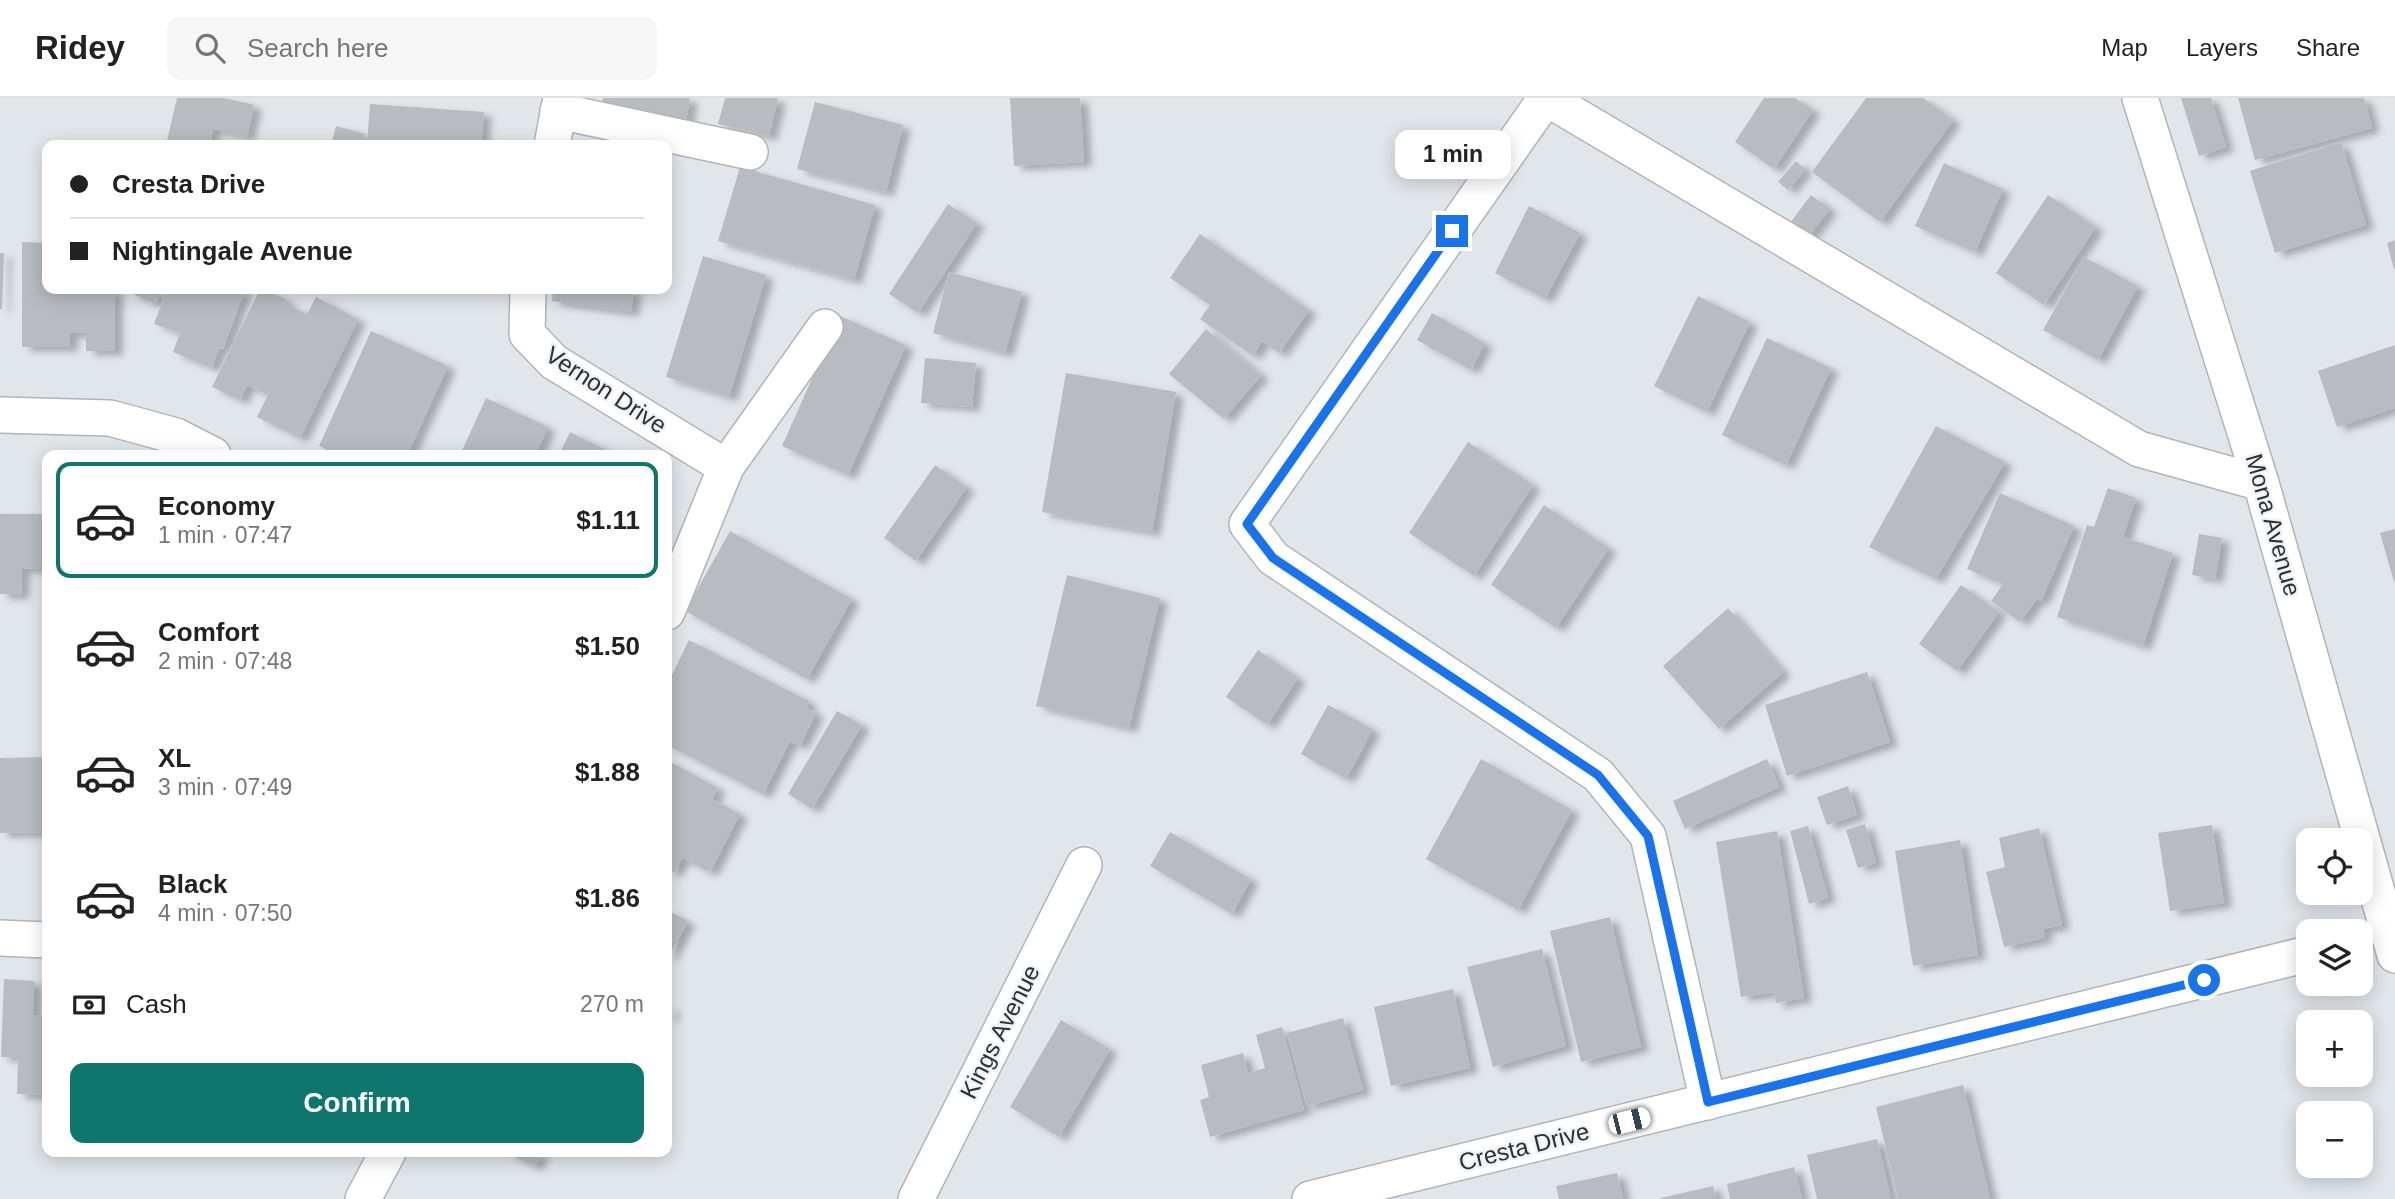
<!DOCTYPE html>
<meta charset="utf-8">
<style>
body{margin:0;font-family:Helvetica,sans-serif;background:#f6f6f6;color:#222;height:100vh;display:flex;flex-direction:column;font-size:26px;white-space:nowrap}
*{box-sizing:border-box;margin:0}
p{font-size:23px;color:#767676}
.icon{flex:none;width:38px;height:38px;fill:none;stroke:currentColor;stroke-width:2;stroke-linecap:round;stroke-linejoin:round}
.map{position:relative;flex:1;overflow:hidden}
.sheet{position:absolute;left:42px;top:352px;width:630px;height:707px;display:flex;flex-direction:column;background:#fff;border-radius:14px;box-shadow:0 4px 18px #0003}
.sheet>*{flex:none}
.guide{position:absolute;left:42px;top:42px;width:630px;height:154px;border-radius:14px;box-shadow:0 4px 18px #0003;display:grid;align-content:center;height:154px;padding:0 28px;background:#fff}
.buttons{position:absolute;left:2296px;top:730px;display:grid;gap:14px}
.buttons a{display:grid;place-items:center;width:77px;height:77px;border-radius:14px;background:#fff;box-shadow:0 4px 18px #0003;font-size:35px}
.end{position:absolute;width:32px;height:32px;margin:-16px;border:9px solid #1a73e8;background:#fff;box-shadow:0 0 0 4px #fff}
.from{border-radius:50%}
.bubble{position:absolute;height:49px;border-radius:14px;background:#fff;box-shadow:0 4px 18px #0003;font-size:23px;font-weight:700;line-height:49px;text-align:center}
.car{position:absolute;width:21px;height:42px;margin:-21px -10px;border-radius:9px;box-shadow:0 0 5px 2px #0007;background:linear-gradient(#fff 24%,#345 0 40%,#fff 0 76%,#345 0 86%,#fff 0)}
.guide b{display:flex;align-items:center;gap:24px;height:66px;font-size:26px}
.guide b+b{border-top:2px solid #e0e0e0}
.guide i{width:18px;height:18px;background:#222}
ul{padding:12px 0 0;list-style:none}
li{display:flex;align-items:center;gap:21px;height:116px;margin:0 14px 10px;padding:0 14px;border:4px solid transparent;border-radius:14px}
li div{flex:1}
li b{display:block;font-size:26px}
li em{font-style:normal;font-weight:700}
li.selected{border-color:#0f766e}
li>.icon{width:63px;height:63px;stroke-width:1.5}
.pay{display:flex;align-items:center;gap:18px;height:77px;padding:0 28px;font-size:26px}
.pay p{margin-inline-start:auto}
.action{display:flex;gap:14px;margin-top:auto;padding:14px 28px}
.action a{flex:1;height:80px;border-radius:14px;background:#0f766e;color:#fff;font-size:28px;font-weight:700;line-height:80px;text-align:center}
header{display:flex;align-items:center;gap:42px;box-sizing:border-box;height:98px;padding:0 35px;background:#fff;border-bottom:2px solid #e0e0e0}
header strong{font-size:33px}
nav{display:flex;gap:38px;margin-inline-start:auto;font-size:24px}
.search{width:490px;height:63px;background:#f6f6f6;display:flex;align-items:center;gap:18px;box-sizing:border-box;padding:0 24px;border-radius:14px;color:#767676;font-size:26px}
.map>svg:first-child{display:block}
</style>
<header>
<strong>Ridey</strong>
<div class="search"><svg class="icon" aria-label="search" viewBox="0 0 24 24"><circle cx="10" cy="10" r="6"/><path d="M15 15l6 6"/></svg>Search here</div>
<nav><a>Map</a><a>Layers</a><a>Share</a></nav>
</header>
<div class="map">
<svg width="2395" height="1101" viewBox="0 0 2395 1101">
<defs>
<filter id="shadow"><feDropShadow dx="8" dy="4.5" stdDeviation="3.5" flood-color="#0004"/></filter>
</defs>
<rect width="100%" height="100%" fill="#e1e6eb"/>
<path fill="#b8bcc1" filter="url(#shadow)" d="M177 0H224L254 7 247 39 213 31 210 47H166Z
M603 0H690L685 29 601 15Z
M725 0H778L769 38 718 26Z
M1010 0H1080L1084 64 1014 68Z
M1764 0H1795L1813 12 1774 71 1735 44Z
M1866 0H1923L1953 22 1880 124 1812 74Z
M2181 0H2211L2226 49 2199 58Z
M2238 0H2364L2372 30 2255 62Z
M815 4 903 27 886 94 797 71Z
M370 6 484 14 481 47H367Z
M336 28 365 36 362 47H331Z
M2341 44 2366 127 2275 155 2250 73Z
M1796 63 1805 71 1788 92 1778 84Z
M1944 65 2003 91 1975 154 1915 128Z
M740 69 875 107 854 182 718 143Z
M1811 97 1830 111 1808 139 1790 125Z
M2048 97 2096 129 2044 207 1996 175Z
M948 106 977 125 918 215 889 196Z
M1529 108 1580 135 1545 201 1495 175Z
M1200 136 1309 212 1279 255 1262 243 1253 258 1200 221 1210 207 1170 180Z
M2395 142V171H2394L2387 145Z
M22 144 47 145V191H115V253H86V235H70V249H22Z
M0 155H4L2 211H0Z
M703 158 766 177 729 299 666 279Z
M2084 159 2138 188 2098 262 2043 232Z
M949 174 1022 194 1005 255 933 235Z
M133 191H162L155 206 131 195Z
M167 191H245L223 251 219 250 212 270 173 254 180 235 154 226Z
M260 191 286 201 284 205 307 216 316 199 358 221 300 340 257 319 268 297 247 287 240 302 212 289Z
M553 191H634L631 214 552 203Z
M1698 198 1750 224 1707 314 1654 288Z
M1432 215 1485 245 1471 272 1417 242Z
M840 218 906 247 848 377 782 348Z
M1206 231 1261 277 1224 321 1169 276Z
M371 233 448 268 407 357H338L319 348Z
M1767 240 1831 270 1786 367 1722 337Z
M2395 247V310L2337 329 2318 273Z
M925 260 976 265 972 309 921 305Z
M1066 275 1176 294 1152 434 1042 414Z
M486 300 548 329 535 357H460Z
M1936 328 2005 364 1936 481 1869 449Z
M570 334 616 357H559Z
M1468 344 1533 387 1474 478 1409 435Z
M935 367 967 389 916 463 884 440Z
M2108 390 2136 400 2123 439 2173 455 2143 548 2057 519 2087 427 2094 429Z
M2000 395 2074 428 2041 503 2037 501 2020 524 1991 503 2003 486 1967 471Z
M1544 407 1609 450 1556 530 1491 487Z
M0 416H47L45 471 22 470 21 497 0 496Z
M2395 431V483L2394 484 2380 435Z
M730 433 852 501 807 581 685 513Z
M2199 436 2222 440 2215 481 2192 477Z
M1067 477 1160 500 1129 630 1036 608Z
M1961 487 1999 514 1957 573 1919 546Z
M1728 510 1783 574 1719 631 1663 568Z
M689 542 809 603 806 609 816 615 800 648 790 643 763 696 667 647V587Z
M1258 552 1298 580 1267 627 1226 599Z
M1867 574 1890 644 1787 678 1765 607Z
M1328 607 1373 631 1346 681 1301 656Z
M837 613 862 627 812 711 788 696Z
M47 659V734L0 735V660Z
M1481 661 1572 712 1518 812 1426 761Z
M1767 661 1779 689 1685 731 1673 703Z
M667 662 718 690 712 701 740 716 710 774 682 760 674 775 667 771Z
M1848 688 1857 717 1827 727 1817 699Z
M1865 726 1876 765 1858 770 1846 732Z
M2212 727 2224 805 2170 813 2158 735Z
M1808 728 1828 800 1809 806 1790 733Z
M2039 730 2062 827 2043 831 2045 840 2004 849 1986 774 2005 769 1999 740Z
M1777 733 1804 900 1776 905 1774 894 1741 899 1716 744Z
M1170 734 1251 781 1232 816 1150 768Z
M1960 742 1978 857 1913 868 1895 753Z
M667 812 688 823 667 862Z
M1610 819 1641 949 1581 964 1550 833Z
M1542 851 1566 948 1493 969 1467 869Z
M4 881 34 883 33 917 47 918V997L17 996 18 960 1 959Z
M1453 891 1470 970 1391 988 1374 909Z
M667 908 673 911 667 924Z
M1343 920 1363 992 1307 1008 1287 935Z
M1061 922 1110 951 1059 1039 1010 1009Z
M1282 929 1304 1012 1210 1039 1200 1002 1209 999 1201 967 1243 955 1248 975 1265 970 1256 937Z
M1963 987 1990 1101H1898L1876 1009Z
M1877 1041 1891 1101H1817L1807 1057Z
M503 1054H542L535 1068Z
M1794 1069 1802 1101H1730L1727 1086Z
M1617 1075 1623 1101H1559L1556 1088Z
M1713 1088 1716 1101H1661V1100Z"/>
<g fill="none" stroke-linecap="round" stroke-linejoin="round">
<g stroke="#b0b5b9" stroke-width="38">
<path id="street" d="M1546 0 1247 426 1273 460 1598 677 1648 738 1708 1004
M1546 0 2139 351 2261 385
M2140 0 2261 385 2395 857
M558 13 750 54
M552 47 561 0
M528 191 527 236 554 264 726 369
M0 317 110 320 176 338 213 357
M667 514 726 369 825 229
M0 840 47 842
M363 1101 388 1054
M916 1101 1084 767
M1310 1101 2308 856"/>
</g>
<use href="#street" stroke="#fff" stroke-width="35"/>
</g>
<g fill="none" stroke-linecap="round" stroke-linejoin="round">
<path stroke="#1a73e8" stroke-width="9" d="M1452 133 1247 426 1273 460 1598 677 1648 738 1708 1004 2204 882"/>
</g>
<g text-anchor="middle" stroke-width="5" stroke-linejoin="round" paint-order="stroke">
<g font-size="24" fill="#2d2f31" stroke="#eef3f8">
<text transform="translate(606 292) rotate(33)" y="8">Vernon Drive</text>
<text transform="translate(2273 427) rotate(74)" y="8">Mona Avenue</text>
<text transform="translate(1000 934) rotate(-63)" y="8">Kings Avenue</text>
<text transform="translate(1524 1049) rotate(-14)" y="8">Cresta Drive</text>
</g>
</g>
</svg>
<div class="buttons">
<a><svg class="icon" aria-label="locate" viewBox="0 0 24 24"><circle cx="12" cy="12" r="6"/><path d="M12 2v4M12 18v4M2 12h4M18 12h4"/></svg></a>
<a><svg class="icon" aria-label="layers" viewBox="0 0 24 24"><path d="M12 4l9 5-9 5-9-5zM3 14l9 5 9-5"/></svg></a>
<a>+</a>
<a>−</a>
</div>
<i class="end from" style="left:2204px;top:882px"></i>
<i class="end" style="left:1452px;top:133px"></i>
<div class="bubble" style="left:1395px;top:32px;width:116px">1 min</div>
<i class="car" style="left:1629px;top:1023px;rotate:76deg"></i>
<div class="guide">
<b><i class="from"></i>Cresta Drive</b>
<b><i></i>Nightingale Avenue</b>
</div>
<section class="sheet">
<ul>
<li class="selected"><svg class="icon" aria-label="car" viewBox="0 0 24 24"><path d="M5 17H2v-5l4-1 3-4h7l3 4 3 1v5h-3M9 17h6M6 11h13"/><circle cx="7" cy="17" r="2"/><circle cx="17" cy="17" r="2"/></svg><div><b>Economy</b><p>1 min · 07:47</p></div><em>$1.11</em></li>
<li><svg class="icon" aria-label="car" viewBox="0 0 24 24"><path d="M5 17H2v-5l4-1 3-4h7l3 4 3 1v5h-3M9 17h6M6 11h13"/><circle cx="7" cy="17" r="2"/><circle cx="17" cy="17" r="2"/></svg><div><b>Comfort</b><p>2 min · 07:48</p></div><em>$1.50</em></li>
<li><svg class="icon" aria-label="car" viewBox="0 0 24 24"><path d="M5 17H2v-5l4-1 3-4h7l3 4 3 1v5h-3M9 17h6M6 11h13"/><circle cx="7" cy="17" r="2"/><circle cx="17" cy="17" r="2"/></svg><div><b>XL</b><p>3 min · 07:49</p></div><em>$1.88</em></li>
<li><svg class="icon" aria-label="car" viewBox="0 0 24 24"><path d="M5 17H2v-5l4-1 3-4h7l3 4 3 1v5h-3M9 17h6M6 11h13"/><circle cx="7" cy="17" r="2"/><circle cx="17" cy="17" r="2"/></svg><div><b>Black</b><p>4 min · 07:50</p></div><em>$1.86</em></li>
</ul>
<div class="pay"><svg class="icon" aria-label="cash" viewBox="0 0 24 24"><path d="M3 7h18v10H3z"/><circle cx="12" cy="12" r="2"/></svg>Cash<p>270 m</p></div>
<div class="action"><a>Confirm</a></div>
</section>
</div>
